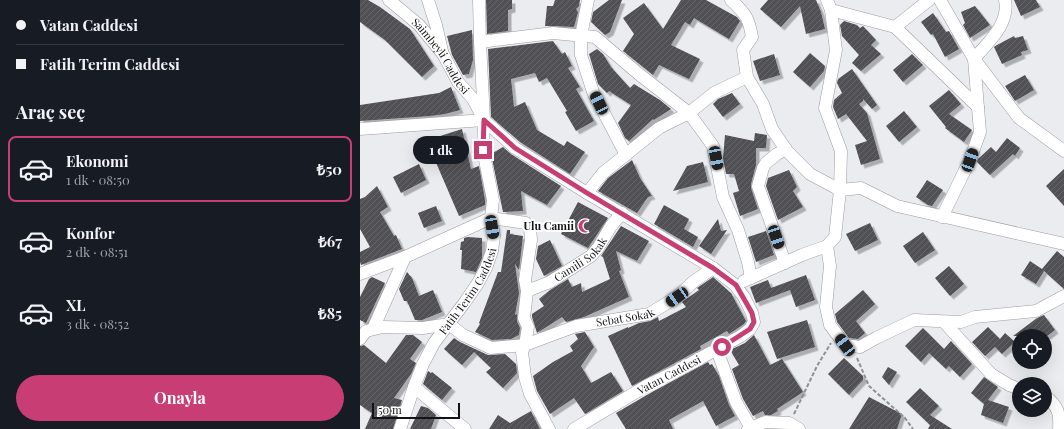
<!DOCTYPE html>
<html lang="tr">
<meta charset="utf-8">
<style>
body{margin:0;font-family:"Playfair Display",serif;background:#242831;color:#f1f3f6;height:100vh;display:flex;flex-direction:column;font-size:15px;white-space:nowrap}
*{box-sizing:border-box;margin:0}
p{font-size:13px;color:#9ea1a6}
.icon{flex:none;width:22px;height:22px;fill:none;stroke:currentColor;stroke-width:2;stroke-linecap:round;stroke-linejoin:round}
.map{position:relative;flex:1;overflow:hidden}
.sheet{display:flex;flex-direction:column;background:#171b24;width:360px}
.sheet>*{flex:none}
.hud{display:grid;align-content:center;height:88px;padding:0 16px;background:#171b24}
.buttons{position:absolute;left:652px;top:329px;display:grid;gap:8px}
.buttons a{display:grid;place-items:center;width:40px;height:40px;border-radius:50%;background:#171b24;box-shadow:0 4px 16px #0002;font-size:20px}
.scale{position:absolute;left:12px;bottom:10px;width:88px;box-sizing:border-box;padding-left:4px;border:2px solid #131315;border-top:0;font-size:11px;line-height:14px;white-space:nowrap;color:#131315;-webkit-text-stroke:3px #fff;paint-order:stroke}
.end{position:absolute;width:18px;height:18px;margin:-9px;border:5px solid #c83d73;background:#fff;box-shadow:0 0 0 2px #fff}
.from{border-radius:50%}
.bubble{position:absolute;height:28px;border-radius:14px;background:#171b24;box-shadow:0 4px 16px #0002;font-size:13px;font-weight:700;line-height:28px;text-align:center}
.car{position:absolute;width:12px;height:24px;margin:-12px -6px;border-radius:5px;box-shadow:0 0 3px 1px #0007;background:linear-gradient(#222 24%,#8ab4d8 0 40%,#222 0 76%,#8ab4d8 0 86%,#222 0)}
.hud b{display:flex;align-items:center;gap:14px;height:38px;font-size:15px}
.hud b+b{border-top:1px solid #363941}
.hud i{width:10px;height:10px;background:#f1f3f6}
ul{padding:0;list-style:none}
li{display:flex;align-items:center;gap:12px;height:66px;margin:0 8px 6px;padding:0 8px;border:2px solid transparent;border-radius:8px}
li div{flex:1}
li b{display:block;font-size:15px}
li em{font-style:normal;font-weight:700}
li.active{border-color:#c83d73}
li>.icon{width:36px;height:36px;stroke-width:1.5}
h2{padding:0 16px;font-size:18px;line-height:48px}
.button{display:flex;gap:8px;margin-top:auto;padding:8px 16px}
.button a{flex:1;height:46px;border-radius:24px;background:#c83d73;color:#fff;font-size:16px;font-weight:700;line-height:46px;text-align:center}
main{display:flex;flex:1;min-height:0}
.map>svg:first-child{display:block}
</style>
<main>
<section class="sheet">
<div class="hud">
<b><i class="from"></i>Vatan Caddesi</b>
<b><i></i>Fatih Terim Caddesi</b>
</div>
<h2>Araç seç</h2>
<ul>
<li class="active"><svg class="icon" aria-label="car" viewBox="0 0 24 24"><path d="M5 17H2v-5l4-1 3-4h7l3 4 3 1v5h-3M9 17h6M6 11h13"/><circle cx="7" cy="17" r="2"/><circle cx="17" cy="17" r="2"/></svg><div><b>Ekonomi</b><p>1 dk · 08:50</p></div><em>₺50</em></li>
<li><svg class="icon" aria-label="car" viewBox="0 0 24 24"><path d="M5 17H2v-5l4-1 3-4h7l3 4 3 1v5h-3M9 17h6M6 11h13"/><circle cx="7" cy="17" r="2"/><circle cx="17" cy="17" r="2"/></svg><div><b>Konfor</b><p>2 dk · 08:51</p></div><em>₺67</em></li>
<li><svg class="icon" aria-label="car" viewBox="0 0 24 24"><path d="M5 17H2v-5l4-1 3-4h7l3 4 3 1v5h-3M9 17h6M6 11h13"/><circle cx="7" cy="17" r="2"/><circle cx="17" cy="17" r="2"/></svg><div><b>XL</b><p>3 dk · 08:52</p></div><em>₺85</em></li>
</ul>
<div class="button"><a>Onayla</a></div>
</section>
<div class="map">
<svg width="704" height="429" viewBox="0 0 704 429">
<defs>
<pattern id="building-hatch" width="6" height="6" patternUnits="userSpaceOnUse"><rect width="6" height="6" fill="#515155"/><path d="M-1 1l2-2M0 6l6-6M5 7l2-2" fill="none" stroke="#666669"/></pattern>
<filter id="shadow"><feDropShadow dx="3.5" dy="3.5" stdDeviation="0" flood-color="#0004"/></filter>
</defs>
<rect width="100%" height="100%" fill="#eaecf0"/>
<path fill="url(#building-hatch)" filter="url(#shadow)" d="M0 0H8L20 7 50 29 74 66 62 77 25 40 0 22Z
M126 0H152V9L148 10V31L127 34Z
M195 0H220L219 6 216 9 218 12 214 27 194 26H185L187 6H193Z
M249 0H262L250 32 245 35 231 22 233 12Z
M321 0H346L377 17 380 21 369 39 334 18 330 25 325 22 311 45 340 59 329 79 299 65 293 75 263 51 274 34 263 18 284 3 303 29Z
M408 0H456L461 12 465 29 446 34 440 6 421 27 400 9Z
M654 0H676L680 7 661 16Z
M615 6 630 25 610 38 603 25 605 23 601 12Z
M573 13 586 32 589 31 599 49 585 57 573 34 571 35 561 22Z
M484 21 497 25 500 28 503 26 516 40 511 45 521 54 501 71 492 63 499 55 482 36 480 25Z
M112 30 113 60 109 74 103 75 92 55 87 36Z
M654 36 655 38 663 36 668 50 661 52 662 55 642 64 634 47 637 45Z
M193 41 202 54 205 52 212 66 208 68 220 87 216 89 234 121 216 131 205 112 207 111 187 78 179 82 175 73 151 79 154 107 165 102 177 130 204 146 207 141 225 152 210 174 160 142 131 117 128 49Z
M237 49 243 54 251 67 270 88 274 84 300 100 311 109 294 120 293 119 269 141 265 138 258 123 271 105 249 91 247 93 238 84 229 54Z
M450 53 465 66 464 71 450 87 433 72Z
M414 54 420 75 400 81 393 61Z
M552 54 563 65 543 82 533 70Z
M492 69 517 105 512 109 503 99V101L499 104 507 113 520 159 501 165 495 145 507 141 486 114 478 119 473 107 474 100 482 93 477 83 478 79Z
M665 75 674 90 655 101 645 86Z
M91 87 100 110 85 114 70 116 0 121V105L79 93Z
M589 90 601 104 589 114 612 130 604 142 585 128 586 127 569 106Z
M372 93 380 104 363 117 353 104 358 99Z
M544 111 557 127 539 142 526 126Z
M102 129 111 169 119 166 125 200V205L99 216 71 151 77 148 74 138Z
M395 133 407 135 406 148H396V165L391 184V188L398 209 380 216 373 193 379 191 374 174H366L363 158 365 135 394 141Z
M647 138 660 148 655 156 653 154 630 175 617 162 618 159 631 147 636 152Z
M143 147 151 154 201 186 187 205 161 191 163 211 143 212 131 154Z
M272 160 280 178 292 196 288 197 277 213 238 191 248 178Z
M343 162 348 182 313 191 327 166Z
M59 164 66 180 41 193 33 177Z
M704 169V206L686 186Z
M429 170 437 187 433 191 443 207 418 220 406 186 408 178Z
M567 180 583 190 572 206 568 205 556 197Z
M17 186 28 207 20 212 34 236 36 235 42 249 1 265 0 262V252L10 247 0 229V199L5 197Z
M218 202 248 218 228 248 201 234Z
M304 205 329 219 324 229 338 237 333 247 294 224Z
M76 206 82 221 64 228 58 213Z
M358 219 361 231 367 230 351 254 339 246Z
M510 223 518 240 495 251 486 234Z
M261 226 289 241 277 261 256 251 261 270 259 271 269 297 224 317 206 322 202 317 177 333 172 317V314L184 306 179 299 190 290 208 279 212 287 221 283 222 292 250 279 243 257 241 256Z
M147 230H150V234L163 236 159 270 155 264 159 293 155 315 157 314V321L160 328 159 335 151 339 132 340 115 332 120 324 119 323 138 272H141Z
M406 231 414 255 396 262 388 237Z
M563 232 575 250 555 263 543 246Z
M108 237 122 238V258L116 272 101 269 102 250H100L101 242 104 241V238Z
M190 240 202 266 184 276 176 259 178 246Z
M697 251 704 257V289L684 271 676 284 661 275 670 261 682 269Z
M589 266 604 284 590 296 575 278Z
M47 272 52 278 59 296 73 290 82 312 62 320H55L47 301H44L39 289Z
M446 275 455 300 436 307 430 290 396 303 390 287 408 280 411 288Z
M12 277 25 283 6 323 0 320V297L9 279Z
M353 277 372 294V295L386 321 384 324 369 334 367 331 340 346 341 349 272 386 248 336 268 327V328L279 323 290 321 298 317 299 321 326 307 322 302 339 290 337 288Z
M503 290 515 304 496 321 505 333 498 339 489 338 477 322 475 314Z
M684 315 695 330 687 336H653L677 318Z
M447 320 455 347 417 359 407 332Z
M628 327 640 339 645 333 655 342 642 354 635 347 625 356 612 342Z
M563 328 584 349 591 341 612 364 600 377 589 366 586 369 569 353 561 362 545 346Z
M225 332 234 347 221 366 231 383 251 372 263 391 225 414 214 398 190 414 177 391 173 376 193 362 213 351 210 346 218 339 215 334Z
M46 335H53L62 342 50 359 56 363 51 374 34 398 42 400 33 429H5L12 413 0 405V346L4 345 26 363Z
M394 335 410 365 422 359 443 392 417 409 418 411 411 415H405L403 411 393 416 383 399 372 369 379 365 370 350 385 343Z
M94 338 100 342 128 355 145 354 156 364 157 373 143 388 126 372 131 368 114 352 102 365 84 349Z
M484 358 503 376V380L489 395 468 374Z
M348 362 350 365 352 364 359 376 369 405 375 416 356 426 343 401 309 420 313 429H266L256 413 292 392Z
M528 367 537 372 529 385 522 377Z
M68 371 71 373 72 372 92 388 82 400 63 384Z
M624 377 638 387 628 400 649 407 643 423 621 415 624 404 611 393Z
M560 388 579 406 570 415 592 429H568L570 425 546 402Z
M509 397 542 414 537 429H489Z
M61 406 68 408 76 415 71 429H50Z
M171 411 180 429H129L138 415 150 423Z"/>
<g fill="none" stroke-linecap="round" stroke-linejoin="round">
<g stroke="#9c9da1" stroke-width="13">
<g id="minor">
<path id="s1" d="M29 0 59 25 83 54 98 82 113 99 124 120 155 148 227 193 353 268 375 285 384 297 392 313 394 322 390 329 381 336 315 372 288 385 214 429"/>
<path d="M68 0 76 25 82 51"/>
<path d="M228 0 221 36V55L233 92 266 155"/>
<path d="M371 0C385 13 389 18 392 37L383 50 387 77 403 104 412 129 427 151 450 174 480 190 501 188 537 206 704 244"/>
<path d="M580 0 614 59 659 118 704 151"/>
<path d="M471 10 535 27 618 107"/>
<path d="M535 27 569 0"/>
<path d="M120 42 193 33 235 37 280 75 329 113 353 146 363 197 378 230 388 262 391 278"/>
<path d="M0 129 124 120"/>
<path d="M227 193 243 173 299 128 329 113 354 93 387 77"/>
<path d="M582 217 610 160 620 132 614 59C628 42 650 24 645 0"/>
<path d="M467 246 470 266 466 307 470 325 485 345 500 347 516 338 554 320 601 322 615 317 676 311 704 296"/>
<path d="M425 263 398 186 403 168 406 163 417 154 426 149"/>
<path d="M0 274 45 257 131 218 166 223 170 228 171 240 165 280 167 291 164 318 168 327 165 345 162 352 165 377 170 394 189 429"/>
<path d="M384 281 442 255 467 246 475 237 480 190 481 151 465 108 476 50 471 10 467 0"/>
<path id="s2" d="M167 291 190 282 231 256 238 248 251 226 262 213"/>
<path d="M584 322 631 374 649 385 659 389"/>
<path d="M13 329 45 257"/>
<path id="s3" d="M0 339 6 331 23 327 63 328 89 324 103 335 131 348 165 345 216 326 289 314 317 297 333 282 353 268"/>
<path d="M357 350 376 402 391 428"/>
<path d="M54 387 105 429"/>
<path d="M685 396C698 406 700 413 699 429"/>
<path id="s4" d="M40 429 54 387 63 364 74 343 105 302 118 283 126 268 132 251 134 236 131 218 133 200 123 150 124 120 120 42 119 0"/>
<path d="M388 429 405 422 429 423 439 429"/>
</g>
</g>
<path stroke="#8f9093" stroke-width="2" stroke-dasharray="4 2" stroke-linecap="butt" d="M497 358 509 386 545 418 553 429
M434 414 457 366 471 343"/>
<use href="#minor" stroke="#fff" stroke-width="12"/>
</g>
<g fill="none" stroke-linecap="round" stroke-linejoin="round">
<path stroke="#c83d73" stroke-width="5" d="M123 150 124 120 155 148 227 193 353 268 376 285 392 313 394 322 390 329 362 347"/>
</g>
<defs>
<g id="mosque-bare" transform="scale(1.08)"><path d="M3.5-4.9A6 6 0 1 0 3.5 4.9A5 5 0 1 1 3.5-4.9Z" fill="#c83d73" stroke="#fff" stroke-width="2.5" paint-order="stroke"/></g>
</defs>
<g fill-rule="evenodd">
<use href="#mosque-bare" x="225" y="226"/>
</g>
<g text-anchor="middle" stroke-width="4" stroke-linejoin="round" paint-order="stroke">
<g font-size="11" fill="#131315" stroke="#fff">
<text dy="4" stroke="none"><textPath href="#s1" startOffset="77">Saimbeyli Caddesi</textPath></text>
<text dy="4" stroke="none"><textPath href="#s2" startOffset="63">Camili Sokak</textPath></text>
<text dy="4" stroke="none"><textPath href="#s4" startOffset="155">Fatih Terim Caddesi</textPath></text>
<text dy="4" stroke="none"><textPath href="#s3" startOffset="281">Sebat Sokak</textPath></text>
<text transform="translate(309 375) rotate(-28)" y="4">Vatan Caddesi</text>
</g>
<g font-size="11" font-weight="bold" fill="#131315" stroke="#fff" text-anchor="end">
<text x="214" y="230">Ulu Camii</text>
</g>
</g>
</svg>
<div class="buttons">
<a><svg class="icon" aria-label="locate" viewBox="0 0 24 24"><circle cx="12" cy="12" r="6"/><path d="M12 2v4M12 18v4M2 12h4M18 12h4"/></svg></a>
<a><svg class="icon" aria-label="layers" viewBox="0 0 24 24"><path d="M12 4l9 5-9 5-9-5zM3 14l9 5 9-5"/></svg></a>
</div>
<div class="scale">50 m</div>
<i class="end from" style="left:362px;top:347px"></i>
<i class="end" style="left:123px;top:150px"></i>
<div class="bubble" style="left:53px;top:136px;width:56px">1 dk</div>
<i class="car" style="left:239px;top:103px;rotate:334deg"></i>
<i class="car" style="left:356px;top:158px;rotate:169deg"></i>
<i class="car" style="left:610px;top:160px;rotate:20deg"></i>
<i class="car" style="left:132px;top:227px;rotate:171deg"></i>
<i class="car" style="left:416px;top:237px;rotate:161deg"></i>
<i class="car" style="left:317px;top:297px;rotate:236deg"></i>
<i class="car" style="left:485px;top:345px;rotate:323deg"></i>
</div>
</main>
